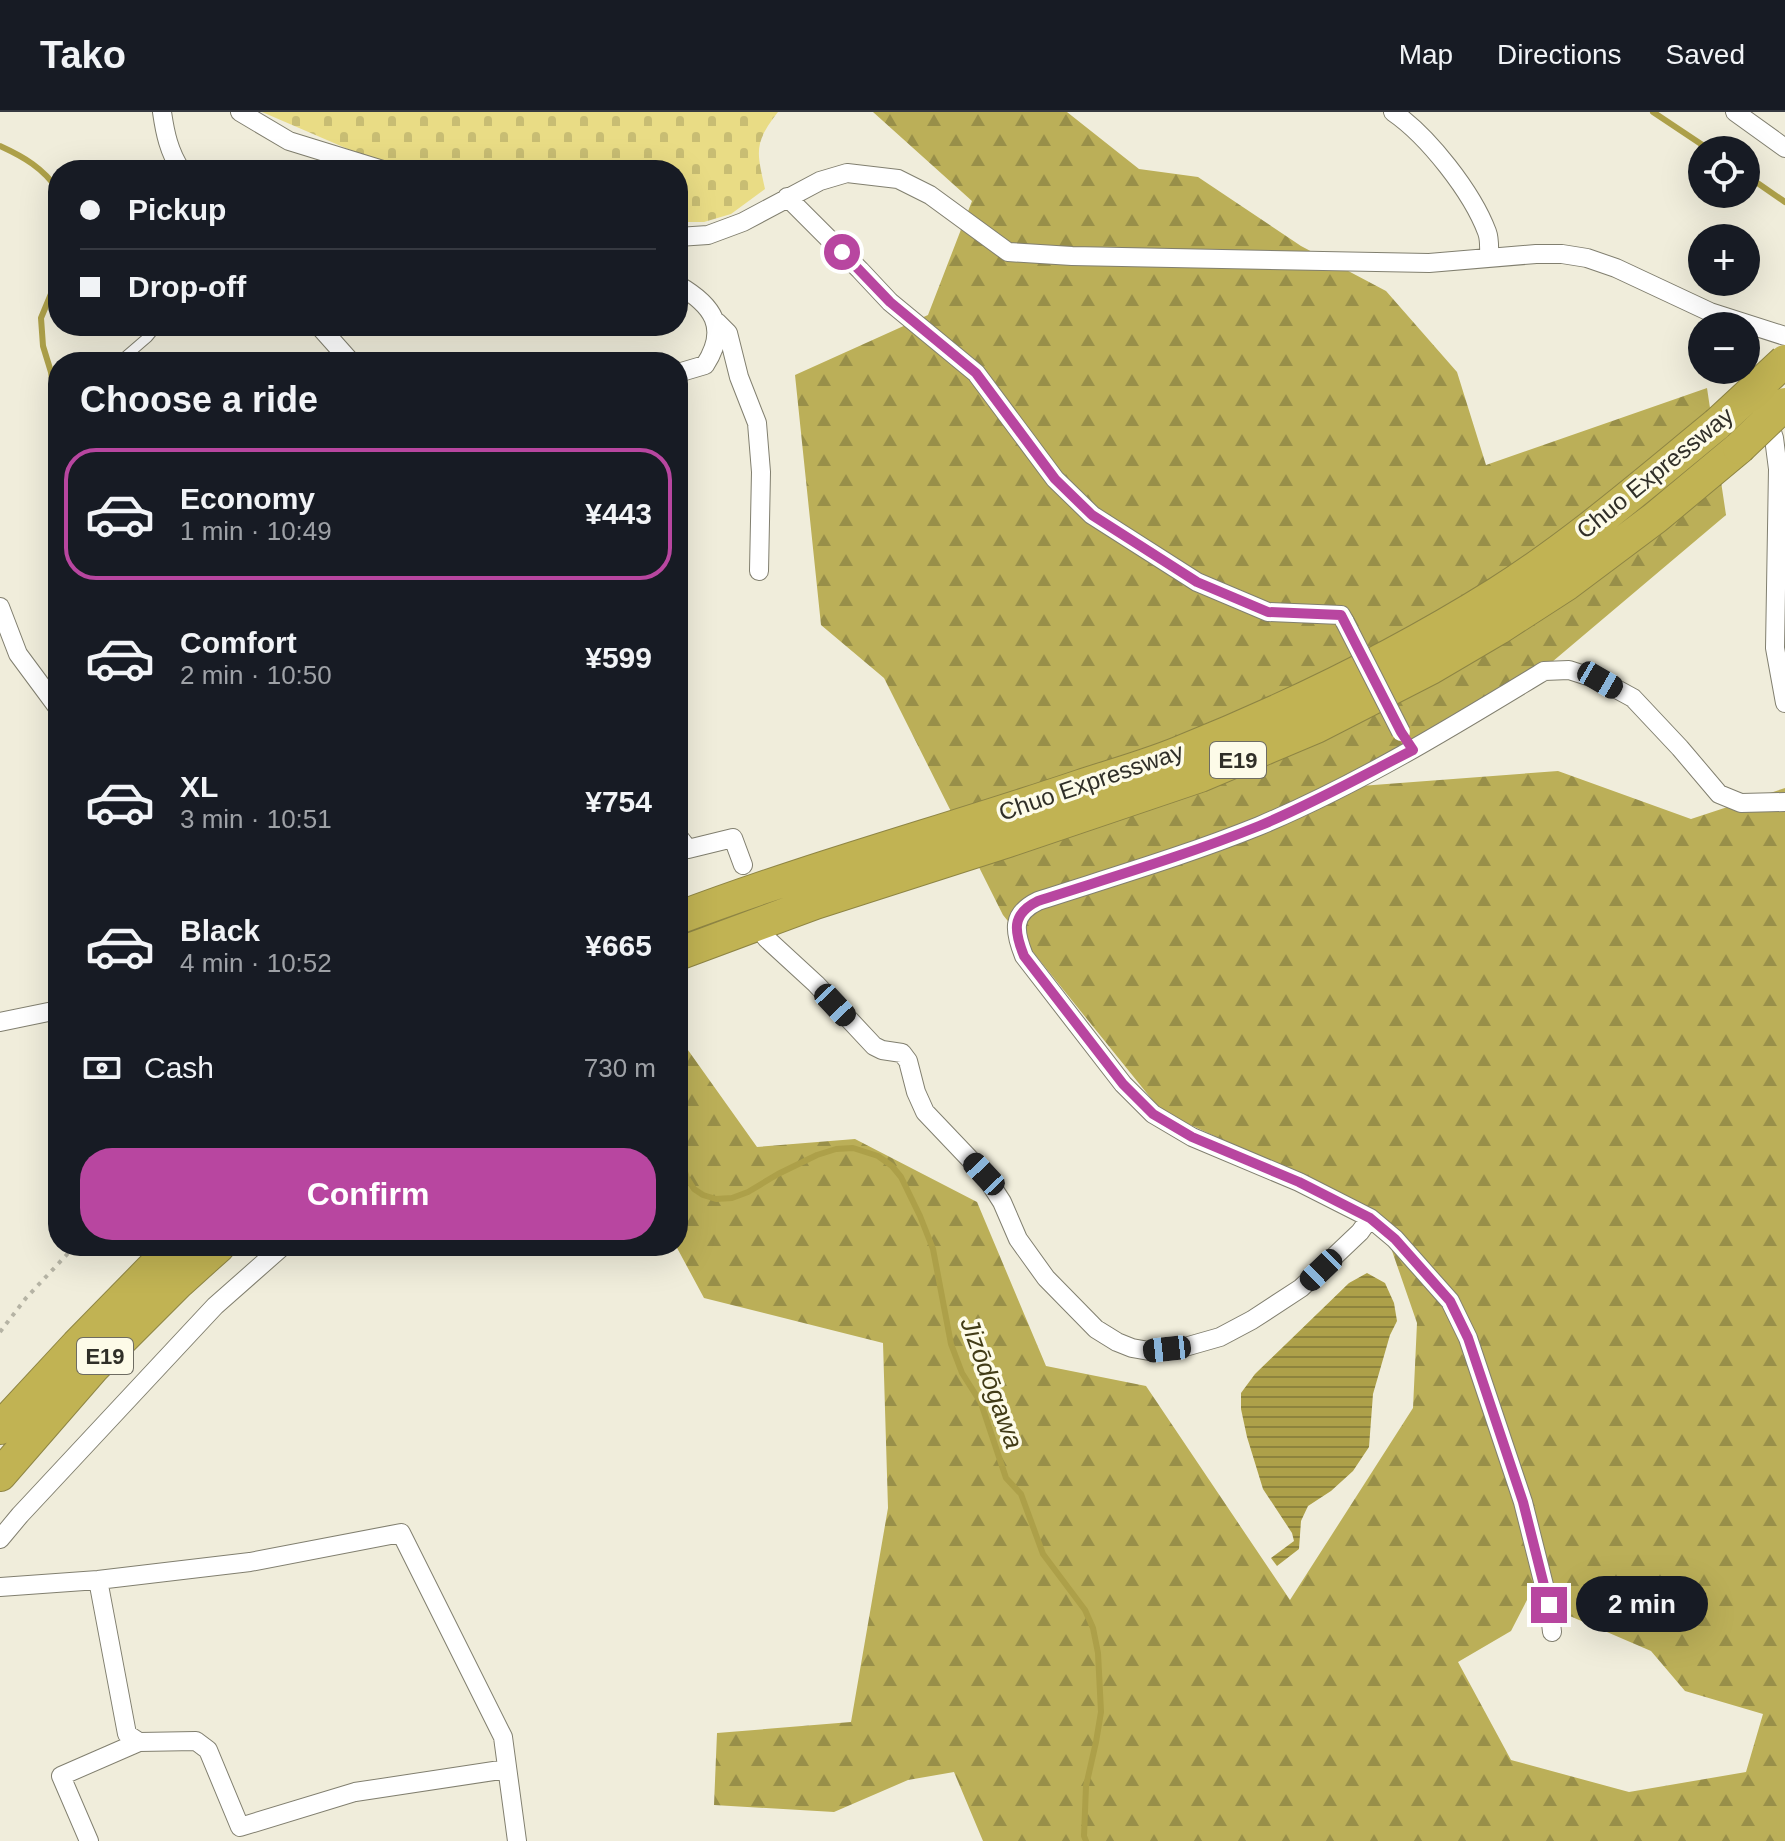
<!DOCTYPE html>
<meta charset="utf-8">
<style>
body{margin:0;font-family:Helvetica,sans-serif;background:#242831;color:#f1f3f6;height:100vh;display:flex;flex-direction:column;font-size:30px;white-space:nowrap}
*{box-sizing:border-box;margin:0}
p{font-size:26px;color:#9ea1a6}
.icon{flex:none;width:44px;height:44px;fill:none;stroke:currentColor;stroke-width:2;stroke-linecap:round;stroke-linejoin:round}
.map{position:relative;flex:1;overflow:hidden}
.drawer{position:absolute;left:48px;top:240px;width:640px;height:904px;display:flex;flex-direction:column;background:#171b24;border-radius:32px;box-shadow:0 8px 32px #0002}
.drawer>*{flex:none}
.top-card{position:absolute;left:48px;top:48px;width:640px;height:176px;border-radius:32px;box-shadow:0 8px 32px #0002;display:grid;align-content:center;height:176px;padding:0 32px;background:#171b24}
.fabs{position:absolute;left:1688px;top:24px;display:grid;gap:16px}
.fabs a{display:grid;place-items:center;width:72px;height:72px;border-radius:50%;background:#171b24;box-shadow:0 8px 32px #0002;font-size:40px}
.end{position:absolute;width:36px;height:36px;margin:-18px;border:10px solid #b846a0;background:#fff;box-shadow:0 0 0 4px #fff}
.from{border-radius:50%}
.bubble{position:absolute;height:56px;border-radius:28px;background:#171b24;box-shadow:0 8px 32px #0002;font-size:26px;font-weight:700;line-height:56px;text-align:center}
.car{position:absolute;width:24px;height:48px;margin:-24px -12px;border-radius:10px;box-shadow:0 0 6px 2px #0007;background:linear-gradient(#222 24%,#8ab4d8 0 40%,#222 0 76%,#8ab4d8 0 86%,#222 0)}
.top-card b{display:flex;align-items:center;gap:28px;height:76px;font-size:30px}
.top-card b+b{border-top:2px solid #363941}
.top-card i{width:20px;height:20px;background:#f1f3f6}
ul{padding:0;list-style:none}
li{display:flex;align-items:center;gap:24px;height:132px;margin:0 16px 12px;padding:0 16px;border:4px solid transparent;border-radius:32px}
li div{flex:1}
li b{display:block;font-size:30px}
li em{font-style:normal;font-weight:700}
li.current{border-color:#b846a0}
li>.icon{width:72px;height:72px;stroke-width:1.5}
h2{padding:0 32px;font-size:36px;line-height:96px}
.pay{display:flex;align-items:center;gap:20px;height:88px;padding:0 32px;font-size:30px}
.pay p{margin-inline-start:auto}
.cta{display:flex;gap:16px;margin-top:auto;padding:16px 32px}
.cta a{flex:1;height:92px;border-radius:32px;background:#b846a0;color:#fff;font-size:32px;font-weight:700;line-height:92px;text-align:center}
header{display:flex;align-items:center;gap:48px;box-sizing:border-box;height:112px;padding:0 40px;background:#171b24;border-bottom:2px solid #363941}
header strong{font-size:38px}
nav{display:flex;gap:44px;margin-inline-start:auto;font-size:28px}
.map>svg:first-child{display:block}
</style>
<header>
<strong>Tako</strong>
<nav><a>Map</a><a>Directions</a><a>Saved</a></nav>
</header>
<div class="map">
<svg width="1785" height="1729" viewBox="0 0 1785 1729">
<defs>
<pattern id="forest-firs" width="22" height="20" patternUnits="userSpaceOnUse" patternTransform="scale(2)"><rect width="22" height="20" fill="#bbaf58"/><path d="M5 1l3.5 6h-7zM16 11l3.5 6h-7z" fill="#988f49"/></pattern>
<pattern id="cemetery-stones" width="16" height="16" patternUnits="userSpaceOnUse" patternTransform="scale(2)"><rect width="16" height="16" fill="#e9dc85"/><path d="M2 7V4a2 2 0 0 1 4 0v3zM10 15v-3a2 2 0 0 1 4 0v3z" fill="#c8bd73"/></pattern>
<pattern id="water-rules" width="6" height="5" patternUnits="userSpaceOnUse" patternTransform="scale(2)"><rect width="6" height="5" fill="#ada049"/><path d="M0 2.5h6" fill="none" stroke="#8d833d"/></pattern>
</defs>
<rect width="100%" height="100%" fill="#f0eddb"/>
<path fill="url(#forest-firs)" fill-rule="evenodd" d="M873 0H1067L1139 57 1198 65 1301 134 1386 179 1457 260 1486 353 1707 276 1726 403 1552 550 1347 675 1558 659 1691 707 1785 676V1729H983L954 1660 908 1668 834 1700 714 1693 717 1621 851 1610 888 1396 883 1231 704 1186 676 1134H678V924L757 1035 855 1027 977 1090 1046 1254 1146 1274 1290 1488 1413 1296 1417 1211 1381 1107 1328 1076 1162 1000 1003 803 884 566 821 513 795 263 928 203 972 89ZM1528 1486 1651 1539 1685 1579 1763 1602 1746 1660 1629 1680 1511 1648 1458 1550 1511 1519Z"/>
<path fill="url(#cemetery-stones)" d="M262 0H778C753 32 757 40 765 77L731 102 704 110H678V58H410L371 47Z"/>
<path fill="url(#water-rules)" d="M1367 1161 1385 1171 1394 1191 1397 1209 1390 1223 1373 1282 1369 1335 1353 1359 1331 1379 1308 1394 1301 1409 1299 1437 1277 1454 1271 1446 1294 1429 1292 1421 1263 1377 1247 1325 1241 1297V1281L1255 1262 1349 1171Z"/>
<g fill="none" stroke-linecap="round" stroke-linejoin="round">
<path stroke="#ada049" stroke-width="6" d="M1653 0 1710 38
M0 34C24 45 43 56 58 78
M1746 63 1785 90
M58 165 41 206 43 234 51 260 55 291 58 300
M678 1003 682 1020V1051L687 1066 694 1077 703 1083 716 1087 732 1086 748 1080 778 1062 817 1043 836 1037 853 1036 878 1044 892 1054 901 1065 920 1104 933 1137 951 1232 962 1261 981 1291 1006 1366 1021 1382 1043 1442 1085 1498 1093 1516 1098 1541 1101 1600 1096 1630 1086 1674 1084 1724 1086 1729"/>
<g stroke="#817f6f" stroke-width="11">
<path id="service" d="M119 250 148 225 157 214"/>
</g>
<g stroke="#817f6f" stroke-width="20">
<path id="minor" d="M162 0C165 21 169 40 181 58
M240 0 289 29 383 58
M1393 0C1428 24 1472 80 1487 120 1490 128 1489 137 1489 145
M1735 0 1785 36
M787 85 860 158 890 190 976 261 1055 367 1092 403 1197 470 1268 500 1341 503 1345 510
M678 125 708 123 743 110 820 69 847 61 898 67 930 83 1008 140 1072 144 1429 151 1536 142H1562L1587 146 1616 156 1710 200 1785 224
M678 173C713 193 729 216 705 253L678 261
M717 210 728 221 739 265 757 311 761 360 759 459
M319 214 351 250
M1746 258 1763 292 1774 326 1778 357 1775 536 1785 591
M0 495 18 542 58 596
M678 724 688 737 733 726 743 753
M766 826 816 872 874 934 882 938 902 941 908 949 916 980 925 1000 984 1062 1002 1090 1018 1127 1046 1166 1096 1217 1117 1230 1132 1236 1149 1239 1185 1235 1220 1225 1252 1208 1301 1176 1360 1120 1370 1106
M0 910 58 898
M0 1427 20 1403 215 1194 283 1134
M98 1468 127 1622 139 1630 196 1629 208 1638 240 1715 355 1680 507 1657
M0 1475 98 1468 250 1450 401 1421 503 1625 517 1729
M1552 1520 1549 1493 1523 1390 1468 1226 1450 1189 1395 1127 1370 1106 1299 1070 1192 1025 1153 1002 1123 972 1024 844C1014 819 1011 802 1038 789 1112 765 1187 743 1259 714 1359 672 1452 615 1544 559L1569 558 1600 568 1633 586 1680 636 1719 682 1741 691 1785 690
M89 1729 61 1664 139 1630"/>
</g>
<g stroke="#8e8544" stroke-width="34">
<path id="motorway" d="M678 806C810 756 947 719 1080 674 1113 663 1146 654 1178 641 1288 597 1395 545 1496 482 1575 432 1645 371 1717 312
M678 842 815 791 1008 729 1200 664 1316 615 1431 556 1499 516 1567 472 1655 406 1739 336
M0 1316 77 1233 174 1134
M0 1363 93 1256 179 1170 219 1134"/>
</g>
<path stroke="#b5b3a4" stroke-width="4" stroke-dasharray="4 6" stroke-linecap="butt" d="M0 1220 26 1186 75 1134"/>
<use href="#service" stroke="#fff" stroke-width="9"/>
<use href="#minor" stroke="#fff" stroke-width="18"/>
<use href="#motorway" stroke="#c1b353" stroke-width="32"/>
<g stroke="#817f6f" stroke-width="20" stroke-linecap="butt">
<path id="minor-bridge" d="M1345 510 1401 620"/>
</g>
<g stroke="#8e8544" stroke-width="34" stroke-linecap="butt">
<path id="motorway-bridge" d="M1717 312 1785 249
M1739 336 1785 292"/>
</g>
<use href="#minor-bridge" stroke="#fff" stroke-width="18"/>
<use href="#motorway-bridge" stroke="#c1b353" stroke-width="32"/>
</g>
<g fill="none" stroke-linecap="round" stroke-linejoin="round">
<path stroke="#b846a0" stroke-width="10" d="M842 140 890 190 976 261 1055 367 1092 403 1197 470 1268 500 1341 503 1401 620 1413 638C1362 664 1312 692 1259 714 1187 743 1112 765 1038 789 1011 802 1014 819 1024 844L1123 972 1153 1002 1192 1025 1299 1070 1370 1106 1395 1127 1450 1189 1468 1226 1523 1390 1549 1493"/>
</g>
<g text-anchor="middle" stroke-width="7" stroke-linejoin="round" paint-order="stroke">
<g fill="#fdfbe8" stroke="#6e6c62" stroke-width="2">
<rect x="1210" y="630" width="56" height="36" rx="6"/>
<rect x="77" y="1226" width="56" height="36" rx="6"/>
</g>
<g font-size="22" font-weight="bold" fill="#302f28">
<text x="1238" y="656">E19</text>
<text x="105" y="1252">E19</text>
</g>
<g font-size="24" fill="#302f28" stroke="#fdfbe8">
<text transform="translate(1655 361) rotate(-39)" y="8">Chuo Expressway</text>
<text transform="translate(1091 670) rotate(-19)" y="8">Chuo Expressway</text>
</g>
<g font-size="26" font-style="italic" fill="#423c17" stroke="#fdfbe8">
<text transform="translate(992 1271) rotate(70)" y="9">Jizōdōgawa</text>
</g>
</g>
</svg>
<div class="fabs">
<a><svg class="icon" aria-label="locate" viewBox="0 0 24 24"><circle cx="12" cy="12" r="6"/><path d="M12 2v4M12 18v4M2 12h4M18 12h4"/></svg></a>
<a>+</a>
<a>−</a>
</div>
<i class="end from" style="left:842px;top:140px"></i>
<i class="end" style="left:1549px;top:1493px"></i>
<div class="bubble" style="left:1576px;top:1464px;width:132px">2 min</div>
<i class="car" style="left:1600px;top:568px;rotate:120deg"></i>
<i class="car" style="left:835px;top:893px;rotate:137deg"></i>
<i class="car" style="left:984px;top:1062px;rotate:317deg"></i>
<i class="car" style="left:1321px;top:1158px;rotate:226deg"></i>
<i class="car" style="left:1167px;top:1237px;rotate:264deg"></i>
<div class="top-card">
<b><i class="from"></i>Pickup</b>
<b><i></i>Drop-off</b>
</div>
<section class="drawer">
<h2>Choose a ride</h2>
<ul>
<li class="current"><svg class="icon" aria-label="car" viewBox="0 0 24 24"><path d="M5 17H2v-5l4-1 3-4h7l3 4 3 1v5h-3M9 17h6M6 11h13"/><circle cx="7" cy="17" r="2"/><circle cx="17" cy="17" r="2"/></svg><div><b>Economy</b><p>1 min · 10:49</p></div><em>¥443</em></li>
<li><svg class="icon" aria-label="car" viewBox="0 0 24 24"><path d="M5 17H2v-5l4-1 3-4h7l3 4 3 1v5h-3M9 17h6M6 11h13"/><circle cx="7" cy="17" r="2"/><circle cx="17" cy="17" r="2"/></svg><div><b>Comfort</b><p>2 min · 10:50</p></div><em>¥599</em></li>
<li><svg class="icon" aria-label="car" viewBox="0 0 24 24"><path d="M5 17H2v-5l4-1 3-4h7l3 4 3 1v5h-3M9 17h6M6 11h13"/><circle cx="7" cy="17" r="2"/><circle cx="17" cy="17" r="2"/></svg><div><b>XL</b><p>3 min · 10:51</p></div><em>¥754</em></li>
<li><svg class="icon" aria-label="car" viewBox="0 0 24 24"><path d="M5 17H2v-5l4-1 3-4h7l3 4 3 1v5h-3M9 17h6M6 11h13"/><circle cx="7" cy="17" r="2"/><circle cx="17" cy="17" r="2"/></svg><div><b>Black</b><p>4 min · 10:52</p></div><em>¥665</em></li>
</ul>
<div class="pay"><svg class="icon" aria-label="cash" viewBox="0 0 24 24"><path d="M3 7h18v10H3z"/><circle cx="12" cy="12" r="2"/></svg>Cash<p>730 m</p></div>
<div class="cta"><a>Confirm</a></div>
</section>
</div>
